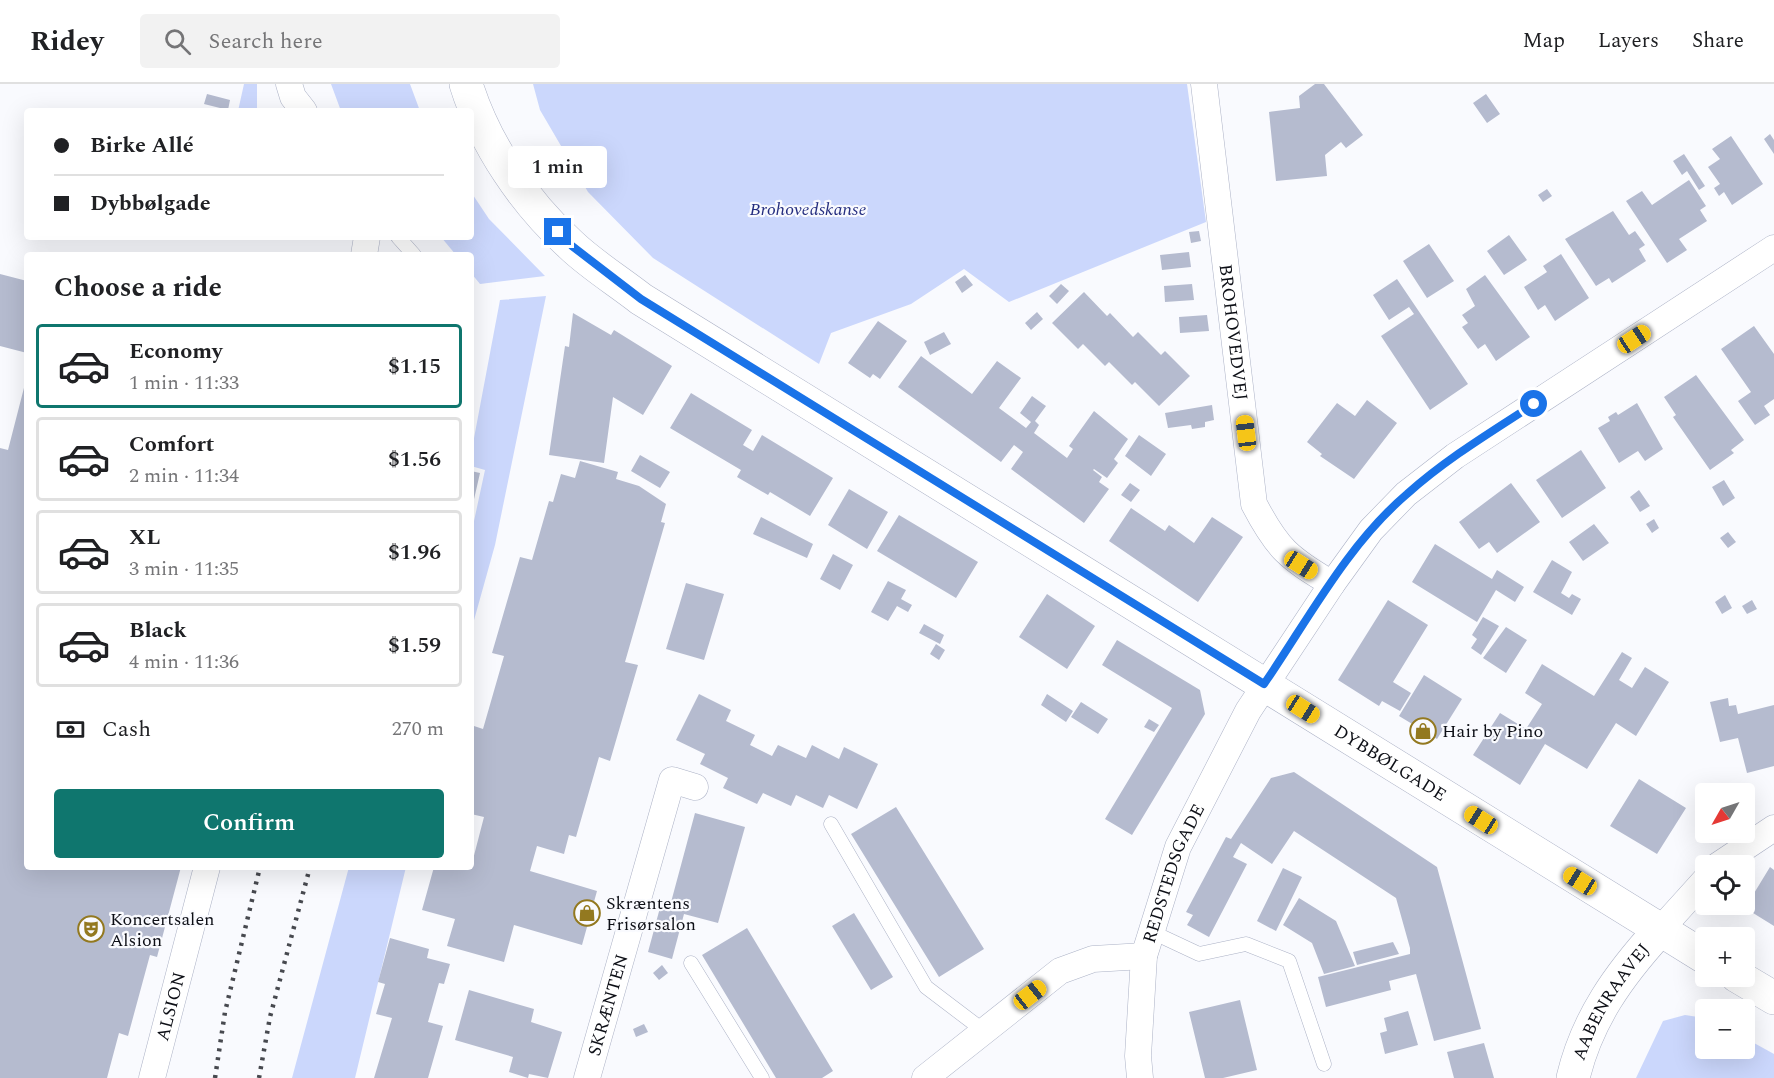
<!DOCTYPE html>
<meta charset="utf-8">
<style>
body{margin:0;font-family:Spectral,serif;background:#f2f2f2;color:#202124;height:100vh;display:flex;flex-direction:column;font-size:22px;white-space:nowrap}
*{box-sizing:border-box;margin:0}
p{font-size:20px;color:#757577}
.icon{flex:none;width:33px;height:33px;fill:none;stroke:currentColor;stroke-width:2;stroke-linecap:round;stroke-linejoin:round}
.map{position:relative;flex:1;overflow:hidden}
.panel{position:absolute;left:24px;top:168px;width:450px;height:618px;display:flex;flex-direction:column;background:#fff;border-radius:6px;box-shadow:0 6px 24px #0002}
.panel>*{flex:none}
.banner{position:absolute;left:24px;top:24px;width:450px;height:132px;border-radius:6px;box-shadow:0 6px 24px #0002;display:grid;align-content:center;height:132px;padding:0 30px;background:#fff}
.needle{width:39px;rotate:231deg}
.tools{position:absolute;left:1695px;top:699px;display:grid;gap:12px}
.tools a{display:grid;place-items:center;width:60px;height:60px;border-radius:6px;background:#fff;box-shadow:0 6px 24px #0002;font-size:30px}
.end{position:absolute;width:27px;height:27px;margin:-14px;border:8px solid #1a73e8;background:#fff;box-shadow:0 0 0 3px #fff}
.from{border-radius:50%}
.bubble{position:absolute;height:42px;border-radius:6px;background:#fff;box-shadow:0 6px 24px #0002;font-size:20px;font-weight:600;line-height:42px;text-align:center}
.car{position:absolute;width:18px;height:36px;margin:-18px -9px;border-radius:8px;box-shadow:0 0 4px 2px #0007;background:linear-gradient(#f5c518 24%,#345 0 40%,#f5c518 0 76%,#345 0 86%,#f5c518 0)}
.banner b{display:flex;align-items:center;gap:21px;height:57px;font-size:22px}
.banner b+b{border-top:2px solid #e0e0e0}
.banner i{width:15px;height:15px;background:#202124}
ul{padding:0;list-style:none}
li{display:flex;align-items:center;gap:18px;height:84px;margin:0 12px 9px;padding:0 18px;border:3px solid #e0e0e0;border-radius:6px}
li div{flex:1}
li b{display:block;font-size:22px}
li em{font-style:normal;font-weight:600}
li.active{border-color:#0f766e}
li>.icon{width:54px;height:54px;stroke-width:1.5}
h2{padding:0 30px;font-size:27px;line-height:72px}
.pay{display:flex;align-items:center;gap:15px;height:66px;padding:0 30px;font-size:22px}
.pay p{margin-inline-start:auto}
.action{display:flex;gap:12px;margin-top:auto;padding:12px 30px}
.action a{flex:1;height:69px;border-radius:6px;background:#0f766e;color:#fff;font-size:24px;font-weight:600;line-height:69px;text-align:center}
header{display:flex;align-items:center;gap:36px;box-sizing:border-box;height:84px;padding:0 30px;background:#fff;border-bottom:2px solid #e0e0e0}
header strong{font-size:28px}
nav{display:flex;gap:33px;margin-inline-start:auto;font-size:21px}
.search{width:420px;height:54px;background:#f2f2f2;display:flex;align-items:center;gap:15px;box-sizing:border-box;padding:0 21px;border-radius:6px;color:#757577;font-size:22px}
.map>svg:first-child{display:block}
</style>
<header>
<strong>Ridey</strong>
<div class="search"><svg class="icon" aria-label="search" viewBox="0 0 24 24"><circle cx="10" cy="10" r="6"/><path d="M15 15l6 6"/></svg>Search here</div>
<nav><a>Map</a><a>Layers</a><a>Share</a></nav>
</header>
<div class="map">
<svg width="1774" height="994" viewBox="0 0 1774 994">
<rect width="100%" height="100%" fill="#f9fafe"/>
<path fill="#cbd7fc" d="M244 0H257V27H238Z
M331 0H410L420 27H341Z
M533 0H1187L1206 138 1009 218 964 185 911 220 831 249 819 280 653 174 588 108 540 26Z
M471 108 489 135 545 192 480 200 471 189V171H456L441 153H471Z
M546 212 495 461 471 547V451L485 386 471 382V370L500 216Z
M349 783H406L355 994H292Z
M1685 931 1705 934 1706 964H1744L1745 954 1774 970V994H1636L1663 937Z"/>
<path fill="#b5bbcf" d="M1315 0H1324L1363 51 1346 64 1341 58 1325 71 1327 92 1276 97 1269 28 1300 24 1299 12Z
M207 10 230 16 228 26 204 20Z
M1486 10 1500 30 1487 39 1473 19Z
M1770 50 1774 56V70L1764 55Z
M1731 52 1763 100 1732 121 1724 108 1719 112 1714 104 1720 100 1708 83 1720 75 1712 65Z
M1684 70 1705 102 1699 106 1687 87 1682 91 1673 77Z
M1689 96 1706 122 1700 126 1707 137 1679 155 1687 166 1667 179 1626 117 1642 107 1652 121Z
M1547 105 1552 112 1543 118 1538 111Z
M1613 127 1629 151 1635 147 1645 161 1639 165 1646 177 1612 199 1609 194 1596 202 1565 155Z
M1199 147 1201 157 1191 159 1189 148Z
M1509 151 1527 176 1504 191 1487 167Z
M1429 160 1454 197 1427 214 1403 177Z
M1189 168 1191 183 1162 186 1160 171Z
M1561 170 1589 214 1555 237 1545 221 1538 226 1524 203 1547 188 1543 182Z
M0 190 27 197V269L0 262Z
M965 191 973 201 962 209 955 198Z
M1485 191 1530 253 1496 277 1485 260 1478 265 1462 243 1468 239 1462 231 1475 222 1466 205Z
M1397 195 1468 300 1430 326 1381 252 1414 230 1409 223 1389 236 1373 211Z
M1061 200 1069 207 1057 220 1049 212Z
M1192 200 1194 216 1165 218 1164 202Z
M1084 208 1107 232 1110 229 1133 253 1138 248 1161 271 1165 267 1190 292 1159 322 1135 298 1132 301 1109 278 1105 282 1083 260 1078 265 1052 239Z
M1037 228 1043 235 1031 246 1025 239Z
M573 229 611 251 614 246 672 282 643 331 613 313 604 379 549 371 565 262 569 263Z
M1207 231 1209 247 1180 249 1179 233Z
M878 237 907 257 880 295 873 290 870 294 848 279Z
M1754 242 1774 270V315L1764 322 1770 331 1755 341 1738 317 1751 308 1721 265Z
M944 248 951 260 930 271 924 258Z
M921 272 972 310 997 277 1021 294 999 324 1026 344 1031 338 1020 329 1032 312 1043 320 1046 322 1035 337 1039 341 1034 349 1067 374 1073 365 1069 362 1094 327 1128 355 1114 375 1118 379 1107 394 1094 385 1093 386 1102 393 1099 398 1109 405 1084 439 1011 385 1023 368 1014 361 1001 378 898 303Z
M1696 291 1744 356 1731 366 1734 369 1710 386 1673 333 1676 331 1664 313Z
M26 296 27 783H181L157 873 150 871 128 952 119 949 107 994H0V364L8 366Z
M691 309 752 346 743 361 753 367 762 351 833 394 810 432 770 408 768 411 737 393 741 386 670 344Z
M1367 316 1397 339 1354 395 1320 372 1322 370 1307 358 1337 319 1355 332Z
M1637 319 1663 365 1645 377 1638 367 1619 379 1598 344 1610 337 1608 333 1616 328 1618 331Z
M1212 321 1214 336 1205 338V343L1192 345 1191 341 1168 344 1165 329Z
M1139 351 1166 370 1151 392 1125 372Z
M1581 366 1606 404 1562 434 1536 396Z
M640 371 670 388 660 404 631 387Z
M580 377 618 388 616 395 639 402 666 420 661 438 665 439 625 578 638 581 610 677 599 673 576 753 569 751 564 770 537 762 530 787 597 807 582 861 514 841 504 878 447 862 455 835 422 826 434 783H471L484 733 471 730V641L483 645 504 572 492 569 520 473 532 476 549 417 553 418 561 390 575 394Z
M471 387 480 389 472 424H471Z
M1724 396 1735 414 1723 422 1712 403Z
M1130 399 1140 406 1131 418 1121 411Z
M1511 399 1540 438 1497 469 1489 458 1479 465 1459 438Z
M849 405 888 428 867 465 828 441Z
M1639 406 1650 422 1640 428 1630 413Z
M1131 424 1165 447 1169 441 1194 459 1212 433 1243 453 1198 518 1109 457Z
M899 431 978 478 956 514 877 467Z
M761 433 813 460 807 474 753 450Z
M1654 435 1659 444 1652 449 1646 440Z
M1594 440 1609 459 1583 477 1569 458Z
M1728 448 1736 458 1728 464 1720 454Z
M1435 460 1492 495 1497 486 1524 503 1515 518 1496 506 1477 538 1412 498Z
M833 470 853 481 840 506 820 495Z
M1552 476 1572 488 1561 509 1569 514 1572 510 1581 515 1572 531 1533 508Z
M888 497 906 506 901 515 912 521 908 528 897 522 888 537 871 528Z
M686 499 724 510 704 576 666 565Z
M1047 510 1095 542 1067 585 1019 553Z
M1725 511 1732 524 1722 530 1715 518Z
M1388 516 1428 541 1393 598 1411 609 1400 627 1382 617 1379 622 1338 596Z
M1752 516 1757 525 1747 530 1742 522Z
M1483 533 1499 542 1481 571 1471 564 1477 555 1472 551Z
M924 540 944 551 940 560 919 549Z
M1506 543 1527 556 1506 589 1483 574Z
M1117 556 1200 606 1205 630 1132 751 1105 735 1172 624 1102 581Z
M936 560 945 566 939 576 930 570Z
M1622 568 1632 574 1619 596 1632 604 1645 583 1669 598 1636 652 1616 639 1587 685 1545 660 1520 701 1473 671 1500 629 1526 645 1542 620 1525 609 1542 580 1594 612Z
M1424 591 1462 615 1437 655 1399 632Z
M699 610 731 626 726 637 755 651 750 661 772 672 778 661 806 674 812 661 839 675 844 663 878 680 857 725 829 711 823 724 796 711 791 722 763 709 757 720 723 704 728 694 700 680 705 670 676 656Z
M1047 610 1073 627 1066 638 1041 621Z
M1728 614 1729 622 1736 621 1738 630 1774 621V682L1747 689 1738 654 1720 658 1710 618Z
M1081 618 1108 635 1098 650 1071 633Z
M1149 635 1159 641 1154 648 1144 643Z
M1294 688 1437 783 1481 945 1434 957 1416 890 1389 897 1391 906 1326 923 1318 893 1410 870V864L1396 814 1294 747 1272 780 1241 759 1233 773 1247 780 1209 853 1187 841 1193 831 1186 828 1226 753 1231 755 1271 694Z
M1639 695 1686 724 1657 770 1610 742Z
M896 723 984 865 939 893 851 750Z
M695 729 745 743 718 839 684 830 672 875 648 868 661 820 670 822Z
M1770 783 1774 786V842L1745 824Z
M1283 784 1302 793 1276 847 1257 837Z
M1299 814 1336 837 1355 882 1324 890 1312 859 1283 841Z
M854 829 893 893 871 906 832 842Z
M747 844 833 987 822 994H776L702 871Z
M390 854 429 865 427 874 450 880 444 900 439 899 428 938 443 942 428 994H374L392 934 376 930 385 900 378 898Z
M1393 858 1399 870 1357 881 1353 868Z
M662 881 668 889 659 896 653 889Z
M469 906 534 925 531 938 562 948 548 994 529 990 528 994 509 988 513 973 455 956Z
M1240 916 1257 986 1223 994H1205L1189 928Z
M1408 927 1418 961 1385 970 1380 949 1387 947 1384 934Z
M644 940 648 948 636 953 633 945Z
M1484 959 1494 994H1454L1447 968Z"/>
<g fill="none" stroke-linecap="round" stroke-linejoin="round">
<g stroke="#acb2c6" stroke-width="15">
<path id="lane" d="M398 153 414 171
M831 740 926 903 984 947
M1152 848 1199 870 1246 860 1289 877 1324 980
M691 879 762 994"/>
</g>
<g stroke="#acb2c6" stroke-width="27">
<g id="street">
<path d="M289 0 293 13 304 27"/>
<path id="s1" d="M1204 0 1254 420C1278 466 1288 473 1332 500"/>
<path d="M364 171 367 153"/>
<path d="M1717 782 1774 744"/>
<path d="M1659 847 1706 795"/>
<path id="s2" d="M152 994 207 783"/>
<path id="s3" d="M587 994 672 696 695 703"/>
<path d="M925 994 1060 887 1093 875 1144 872"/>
<path id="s4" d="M1140 994 1138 972 1144 872 1178 763 1248 627 1332 500 1371 446 1406 410 1455 372 1774 164"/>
</g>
</g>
<g stroke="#acb2c6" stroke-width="34">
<g id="secondary">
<path id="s5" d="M466 0C485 61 524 118 571 161 592 181 618 197 641 215L1706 874"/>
<path d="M1737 892 1774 914"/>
<path id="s6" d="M1573 994C1587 935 1619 891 1659 847"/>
</g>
</g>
<use href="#lane" stroke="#fff" stroke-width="14"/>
<use href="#street" stroke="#fff" stroke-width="26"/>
<use href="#secondary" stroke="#fff" stroke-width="33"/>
<path stroke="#47494f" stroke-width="4.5" stroke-dasharray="3 6" stroke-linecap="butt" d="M215 994 225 928 260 783
M259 994 270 933 310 783"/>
</g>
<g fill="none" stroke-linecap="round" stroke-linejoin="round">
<path stroke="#1a73e8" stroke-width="8" d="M558 148 572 162 641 215 1264 600C1308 536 1347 461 1407 410 1446 375 1491 348 1534 320"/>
</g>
<defs>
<g id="shop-ring" transform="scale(1.35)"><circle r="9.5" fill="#f9fafe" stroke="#937920" stroke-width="1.5"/><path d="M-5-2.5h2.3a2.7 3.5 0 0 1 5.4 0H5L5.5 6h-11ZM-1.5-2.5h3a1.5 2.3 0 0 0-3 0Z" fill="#937920"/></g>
<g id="theatre-ring" transform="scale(1.35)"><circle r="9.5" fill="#f9fafe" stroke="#937920" stroke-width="1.5"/><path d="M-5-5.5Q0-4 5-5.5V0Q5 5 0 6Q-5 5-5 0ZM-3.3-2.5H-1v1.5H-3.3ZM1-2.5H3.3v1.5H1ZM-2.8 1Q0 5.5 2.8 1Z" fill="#937920"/></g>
</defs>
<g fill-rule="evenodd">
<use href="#shop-ring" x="1423" y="647"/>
<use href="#shop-ring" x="587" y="829"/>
<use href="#theatre-ring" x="91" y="845"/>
</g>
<g text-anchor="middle" stroke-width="4.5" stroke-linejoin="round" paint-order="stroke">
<g font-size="18" font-style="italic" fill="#242d7f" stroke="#f9fafe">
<text x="808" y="131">Brohovedskanse</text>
</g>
<g font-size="18" fill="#0d0f16" stroke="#f9fafe">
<text dy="6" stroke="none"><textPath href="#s1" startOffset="250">BROHOVEDVEJ</textPath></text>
<text dy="6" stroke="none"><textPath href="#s5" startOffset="1164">DYBBØLGADE</textPath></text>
<text dy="6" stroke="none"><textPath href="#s4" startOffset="210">REDSTEDSGADE</textPath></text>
<text dy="6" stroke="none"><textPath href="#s6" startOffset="86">AABENRAAVEJ</textPath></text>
<text dy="6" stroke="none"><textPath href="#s3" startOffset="76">SKRÆNTEN</textPath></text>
<text dy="6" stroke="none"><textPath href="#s2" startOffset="74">ALSION</textPath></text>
</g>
<g font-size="18" fill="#0d0f16" stroke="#f9fafe" text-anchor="start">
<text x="1442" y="653">Hair by Pino</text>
<text x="606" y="825">Skræntens<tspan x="606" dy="21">Frisørsalon</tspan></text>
<text x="110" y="841">Koncertsalen<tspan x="110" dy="21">Alsion</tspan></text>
</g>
</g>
</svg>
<div class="tools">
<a><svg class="needle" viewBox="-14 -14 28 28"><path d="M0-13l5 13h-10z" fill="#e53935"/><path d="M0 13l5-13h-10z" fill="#757577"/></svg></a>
<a><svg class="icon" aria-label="locate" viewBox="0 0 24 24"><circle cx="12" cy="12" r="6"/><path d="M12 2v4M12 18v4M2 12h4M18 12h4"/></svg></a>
<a>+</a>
<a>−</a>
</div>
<i class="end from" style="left:1534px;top:320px"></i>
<i class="end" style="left:558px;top:148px"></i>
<div class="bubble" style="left:508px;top:62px;width:99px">1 min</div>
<i class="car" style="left:1634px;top:255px;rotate:57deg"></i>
<i class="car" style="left:1246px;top:349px;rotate:353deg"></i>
<i class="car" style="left:1301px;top:481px;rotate:122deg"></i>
<i class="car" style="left:1303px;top:625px;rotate:122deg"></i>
<i class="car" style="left:1481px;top:736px;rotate:302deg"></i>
<i class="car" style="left:1580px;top:797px;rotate:302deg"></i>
<i class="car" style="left:1030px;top:911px;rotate:52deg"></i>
<div class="banner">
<b><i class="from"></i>Birke Allé</b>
<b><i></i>Dybbølgade</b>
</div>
<section class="panel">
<h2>Choose a ride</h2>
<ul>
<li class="active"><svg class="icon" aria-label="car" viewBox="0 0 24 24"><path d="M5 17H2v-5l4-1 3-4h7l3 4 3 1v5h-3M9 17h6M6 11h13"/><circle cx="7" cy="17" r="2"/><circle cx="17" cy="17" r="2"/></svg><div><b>Economy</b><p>1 min · 11:33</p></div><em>$1.15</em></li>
<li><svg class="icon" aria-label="car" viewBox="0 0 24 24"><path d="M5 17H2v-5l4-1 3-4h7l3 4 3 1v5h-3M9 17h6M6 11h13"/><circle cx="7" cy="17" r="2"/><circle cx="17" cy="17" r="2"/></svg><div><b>Comfort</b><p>2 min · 11:34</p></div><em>$1.56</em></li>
<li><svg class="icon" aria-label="car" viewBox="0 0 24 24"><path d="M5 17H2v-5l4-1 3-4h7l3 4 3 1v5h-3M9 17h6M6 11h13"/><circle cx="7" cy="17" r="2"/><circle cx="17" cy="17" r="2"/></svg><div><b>XL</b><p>3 min · 11:35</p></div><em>$1.96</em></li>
<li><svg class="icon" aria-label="car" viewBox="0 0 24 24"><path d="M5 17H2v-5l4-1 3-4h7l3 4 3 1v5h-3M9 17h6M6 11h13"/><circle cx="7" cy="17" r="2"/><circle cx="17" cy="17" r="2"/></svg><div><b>Black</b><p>4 min · 11:36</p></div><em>$1.59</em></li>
</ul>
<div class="pay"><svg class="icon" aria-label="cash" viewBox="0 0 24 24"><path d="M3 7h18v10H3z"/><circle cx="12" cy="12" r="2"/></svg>Cash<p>270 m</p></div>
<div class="action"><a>Confirm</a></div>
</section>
</div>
